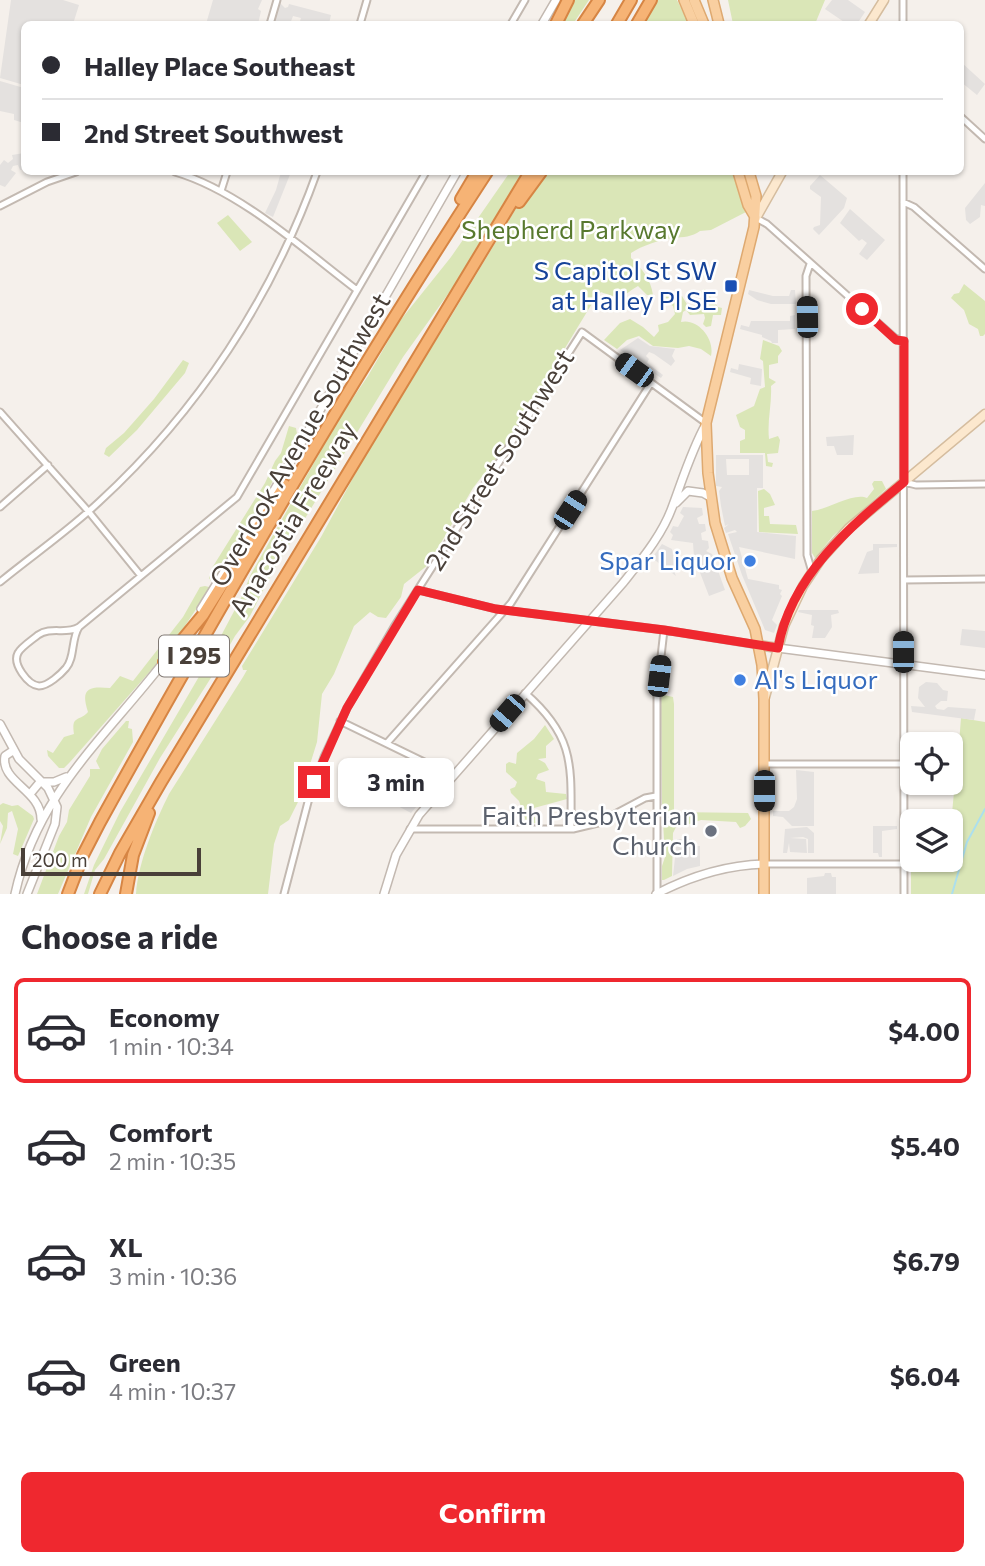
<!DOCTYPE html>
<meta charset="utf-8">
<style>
body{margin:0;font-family:Commissioner,sans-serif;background:#f7f7f7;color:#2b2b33;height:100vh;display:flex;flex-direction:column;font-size:26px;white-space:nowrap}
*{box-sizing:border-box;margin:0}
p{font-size:23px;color:#7c7c81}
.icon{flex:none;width:38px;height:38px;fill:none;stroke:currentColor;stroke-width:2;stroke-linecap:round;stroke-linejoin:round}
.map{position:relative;height:894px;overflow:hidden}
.panel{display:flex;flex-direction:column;background:#fff;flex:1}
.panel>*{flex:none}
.hud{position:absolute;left:21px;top:21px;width:943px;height:154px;border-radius:10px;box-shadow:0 2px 5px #0004;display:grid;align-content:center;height:154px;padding:0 21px;background:#fff}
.fabs{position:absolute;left:900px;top:732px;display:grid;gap:14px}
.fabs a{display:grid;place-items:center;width:63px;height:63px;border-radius:10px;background:#fff;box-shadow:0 2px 5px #0004;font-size:35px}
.scale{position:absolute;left:21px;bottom:18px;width:180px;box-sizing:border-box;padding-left:7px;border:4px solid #494039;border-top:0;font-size:19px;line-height:24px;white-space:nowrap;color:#494039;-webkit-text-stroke:5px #fff;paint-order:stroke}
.end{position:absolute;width:32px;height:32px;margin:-16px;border:9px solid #ef282f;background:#fff;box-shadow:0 0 0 4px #fff}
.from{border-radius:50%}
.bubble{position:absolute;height:49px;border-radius:10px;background:#fff;box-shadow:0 2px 5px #0004;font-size:23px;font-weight:700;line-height:49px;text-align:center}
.car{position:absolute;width:21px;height:42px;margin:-21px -10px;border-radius:9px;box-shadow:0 0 5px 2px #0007;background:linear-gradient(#222 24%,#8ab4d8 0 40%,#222 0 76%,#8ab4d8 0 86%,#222 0)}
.hud b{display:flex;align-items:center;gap:24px;height:66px;font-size:26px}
.hud b+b{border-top:2px solid #e1e1e2}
.hud i{width:18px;height:18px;background:#2b2b33}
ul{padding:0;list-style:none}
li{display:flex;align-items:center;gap:21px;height:105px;margin:0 14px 10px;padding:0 7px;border:4px solid transparent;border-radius:10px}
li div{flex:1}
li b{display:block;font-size:26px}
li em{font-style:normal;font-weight:700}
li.active{border-color:#ef282f}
li>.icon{width:63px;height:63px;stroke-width:1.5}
h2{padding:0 21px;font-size:32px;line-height:84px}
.button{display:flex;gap:14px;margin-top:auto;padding:14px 21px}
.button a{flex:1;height:80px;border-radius:10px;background:#ef282f;color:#fff;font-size:28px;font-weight:700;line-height:80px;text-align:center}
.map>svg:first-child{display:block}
</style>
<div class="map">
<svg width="985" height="894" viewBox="0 0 985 894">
<rect width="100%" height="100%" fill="#f5f0eb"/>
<path fill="#dae6b7" d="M574 0H589L573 24H563Z
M645 0H677L689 24H630Z
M728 0H825L815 24H733Z
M510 172H522L453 287 403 357 347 449 272 573 250 616 235 636 214 673 160 758 104 859 95 870 88 894H84L94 865 120 812 204 668 241 598 251 574 340 417 368 376 399 322 451 257Z
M538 172H733L746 212 711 230 700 231C692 237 683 237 674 238 662 239 641 246 631 253V258C642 268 651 280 653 295H647L638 286C621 296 624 301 601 292L596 297 505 447 473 488 428 565 404 584 401 597 386 618 378 617 370 612 354 626 334 674 322 694 317 742 299 800 289 820 280 826 274 844 268 894H136C138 863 155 822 169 794L243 677 247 670H243L242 666 321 537 392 406 444 328Z
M228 215 252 242 240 251 217 223Z
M964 284 985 301V334L983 336H980L978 329 969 324 964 310 951 298 954 294 959 293Z
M705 289 718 307 722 308 721 315H713L711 326 706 327 703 324 705 318 704 314 690 315 686 310 683 312 681 322C697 318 715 338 711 356L701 349 689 346 678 348 653 346 639 336 627 340 617 349 604 340 620 323 630 319 643 327 654 337 659 331 658 325 668 322 675 314 673 306 663 300 659 291 677 297 682 296 688 306 706 304 700 292Z
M763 340 779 346 782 351 778 356V363L769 365V378L776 382 771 386C772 405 767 420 769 439L778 436 780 440 778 453 767 454 768 462 773 463 772 467 766 466 765 453H740V441L745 439V430L740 427 736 415 754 406 760 389 765 387 763 361 760 359Z
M183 360 189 363 185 373 137 430 109 457 104 454 106 448 124 433 154 399Z
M289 426 296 428 297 434 262 502 214 581H211L209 578 212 568 265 483 275 461 281 453Z
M874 481H882L886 489 833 536 815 558 812 553V511C829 509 854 492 867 498L874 489 872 484Z
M764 489 770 494 775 505 764 508V516H769L770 524 796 525 798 534 759 532 758 491Z
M205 586 209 587V590L168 651 70 762 64 768H59L48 756 47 750 53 753 64 737 74 734C71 715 79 722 88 712 80 688 89 686 110 688L120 676 133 681 183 617 200 587Z
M664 695 673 697 674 704V812L748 813 751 819 745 826 740 828 736 822 701 820 689 824 678 823 673 833 672 876 664 880H662V866L665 857 662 803 661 697Z
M961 718 985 722V894H911V857L912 859H950C950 812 958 765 961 718Z
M126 721H129L128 728 132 729 133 742 91 817 58 894H37L59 836 67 822 69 810 90 776V769H100L96 761 102 749Z
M545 725 554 739 546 746V758L538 759 545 763 549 770 538 774 536 779 545 782 546 792 566 794 567 799 534 808 536 823 527 824 519 801 511 793 510 789 515 787 517 782 506 772V764L509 762 516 764 517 753 534 739Z
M3 803 12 806 18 805 33 816 34 819 18 856 13 854 18 829 12 811 8 813 7 828 0 844 3 826 0 821V805Z"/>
<path fill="#e4e1df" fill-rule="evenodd" d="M11 0H63L79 5 73 24H24V85L0 78Z
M213 0H262L258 9 261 11 258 24H206Z
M832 0H848L865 12 857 24H847L825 9Z
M280 3 285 8 288 7 289 4 331 15 329 24H299L301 18 293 16 290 24H274Z
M961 42H963L962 63 985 84 977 95 961 82Z
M0 81 24 88V123L14 120V114L0 111Z
M24 153V169L20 170 18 165 13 166 11 170 16 173 5 187 0 185V165L4 160 8 163 13 159 12 155Z
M281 172H291L273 217 265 213 276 190Z
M820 175 847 198 844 208 819 235 813 229 814 227 820 225 821 197 810 189V186Z
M985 183V206L981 205 980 217 970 224 966 220 965 208Z
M850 209 885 240 867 260 859 254 867 243 862 239 859 241 840 223Z
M749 290 773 296H789L791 290H795L796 304H771L757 300 748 294Z
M795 315V329L778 330V343H772L771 341 762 337V335L740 329 741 325 749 327 751 321H790V316Z
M638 338 650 346 675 349 672 356 675 361 671 366 654 354 649 352 646 356 649 359 647 363 663 375 661 378 620 350Z
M739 364 762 369 761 386 750 384 751 378 730 372 731 368 738 370Z
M854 435 853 455H837L834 446H827L826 437Z
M716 455H763V488H757V532L796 536 795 559 739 547 748 579 779 585V589L782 590 780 594 782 596 772 620 777 625 774 633 765 630 742 575 728 534 737 532 735 530 726 533 724 528 729 524 725 526 721 506 719 491 722 487 716 486ZM726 459H749V475H727Z
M683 507 702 508 703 515 697 518 699 524H705L706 531 701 533 702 540 708 541 709 548 706 551 712 554 725 590 709 596 694 557 693 543 671 540 673 535 670 532 673 526 678 527 684 516 680 513Z
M662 544 672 549 675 568 673 569 676 576 652 558Z
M873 544H897V547L879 548V573L858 574 867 552 873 550Z
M799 610H838L839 613 831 615 832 627 825 638H812L814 626 811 625 812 615 798 612Z
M962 629 985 631V648L960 645Z
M926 682 937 683 943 690 948 691 947 701H941L935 706 937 709 944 710 948 707 976 709 974 720 912 712 911 706 925 707 918 698 919 687Z
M796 770 814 772V826H792L783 817 773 816V811H789L794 807 797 799Z
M397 786 422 800 411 813 396 805 398 800 392 797Z
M873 826H897V829L882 831V857H879L878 853H873Z
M807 827 814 833V853H808V839L803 837 790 838 806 839 807 853 790 852 789 843 787 853H783L785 829Z
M677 839H692V846H700V866L687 869 673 876Z
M825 873H831L832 877H836V894H807V878L824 876Z"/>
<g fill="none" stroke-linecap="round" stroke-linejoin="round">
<path stroke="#acdfed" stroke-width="2" d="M952 894 967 842 985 809"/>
<g stroke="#c3b9b1" stroke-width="9">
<path id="minor" d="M903 0V24
M270 24 277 0
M360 24 367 0
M511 24 525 0
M961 117 985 139
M175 172C240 191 303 249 357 290
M903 172 904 894
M221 191 227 172
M903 202 914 207 985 269
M0 206 47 182 76 172
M756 218 767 224 895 338 904 341
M810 264 806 276 807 555 812 572
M0 412 89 512 141 576
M904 482 916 485 985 484
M0 507 48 465
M904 580 985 579
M0 582C33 555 68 531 99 502 198 411 272 298 317 172
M418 590 496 609 664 630 758 645
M79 627 237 497 426 172
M79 627C71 639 75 658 66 668 61 674 48 686 39 686 28 685 12 664 18 653 21 647 32 640 38 635 51 626 66 635 79 627Z
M525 693C576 737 571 767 571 829
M340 721 453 776
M387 743 511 603 651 383
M764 764H902
M410 829H573L598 823 645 798 656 796
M764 864H904
M657 893V692L664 630
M284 894 308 802 324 757 347 708 394 627 582 332 706 423"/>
</g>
<g stroke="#c3b9b1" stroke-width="10">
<path id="tertiary" d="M542 24 556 0
M676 503 688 491 703 493 710 497
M201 609 269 499 457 172
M778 648 985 675
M0 724 19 759 48 788 57 807 55 824 27 894
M14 750 5 756C0 782 41 790 41 819
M30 794 40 782H54L66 777
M15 894C37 793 106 737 166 659
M384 894 396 855 419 815 623 583C642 559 663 534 673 505 683 478 692 449 706 424
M656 894C691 876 725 865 764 864"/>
</g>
<g stroke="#d5bd9f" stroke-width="11">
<path id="secondary" d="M869 24 884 0
M756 218 782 172
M758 645 778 648
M765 697 784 626 803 586 821 559 849 528 985 414"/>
</g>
<g stroke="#dea970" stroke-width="12">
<path id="primary" d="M684 0 694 24
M694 0 704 24
M713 0 719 24
M738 172 748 205 755 217
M749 172 756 196 754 227 706 423 708 473 715 523 732 578 755 629 762 665 764 699V894"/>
</g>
<g stroke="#d68544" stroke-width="14">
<path id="motorway" d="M556 24 568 0
M583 24 599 0
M617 24 631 0
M637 24 651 0
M461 199 477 172
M519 202 541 172
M164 662 203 615 285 485
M68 894 83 855 100 822C222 601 349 383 487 172
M100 894 120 853 161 782 530 172
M126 894 133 855 149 813"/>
</g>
<use href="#minor" stroke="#fff" stroke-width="5"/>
<use href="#tertiary" stroke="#fff" stroke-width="7"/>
<use href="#secondary" stroke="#fce8ce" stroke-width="8"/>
<use href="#primary" stroke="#f9cfa0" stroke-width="9"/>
<use href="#motorway" stroke="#f6b375" stroke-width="10"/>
</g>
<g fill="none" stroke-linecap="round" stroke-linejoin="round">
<path stroke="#ef282f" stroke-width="9" d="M314 782 347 708 418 590 496 609 664 630 778 648C791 575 851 526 904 482V341L896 340 862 309"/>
</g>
<rect fill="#1a4fb4" stroke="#fff" stroke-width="2.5" x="724" y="279" width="14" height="14" rx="3.5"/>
<g fill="#3f7fe0" stroke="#fff" stroke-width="2.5">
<circle cx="750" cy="561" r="7"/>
<circle cx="740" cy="680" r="7"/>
</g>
<circle fill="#6b7280" stroke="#fff" stroke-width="2.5" cx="711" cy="831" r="7"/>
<g text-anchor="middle" stroke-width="5" stroke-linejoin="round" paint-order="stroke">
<rect fill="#fff" stroke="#807974" stroke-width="2" x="159" y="635.5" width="70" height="41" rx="5"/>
<g font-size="24" font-weight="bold" fill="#494039">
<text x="194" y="664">I 295</text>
</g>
<g font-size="26" fill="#58792e" stroke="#fff">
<text x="571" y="239">Shepherd Parkway</text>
</g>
<g font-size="26" fill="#164399" stroke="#fff" text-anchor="end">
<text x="717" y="280">S Capitol St SW<tspan x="717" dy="30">at Halley Pl SE</tspan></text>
</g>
<g font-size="26" fill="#494039" stroke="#fff">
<text transform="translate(300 440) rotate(-60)" y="9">Overlook Avenue Southwest</text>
<text transform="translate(500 460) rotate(-58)" y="9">2nd Street Southwest</text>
<text transform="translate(293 519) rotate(-59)" y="9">Anacostia Freeway</text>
</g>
<g font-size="26" fill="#366cbe" stroke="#fff" text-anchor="end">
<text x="736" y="570">Spar Liquor</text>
<text x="754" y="689" text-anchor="start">Al's Liquor</text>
</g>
<g font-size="26" fill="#5b616d" stroke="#fff" text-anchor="end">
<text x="697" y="825">Faith Presbyterian<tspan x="697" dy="30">Church</tspan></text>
</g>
</g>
</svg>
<div class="fabs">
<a><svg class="icon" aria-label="locate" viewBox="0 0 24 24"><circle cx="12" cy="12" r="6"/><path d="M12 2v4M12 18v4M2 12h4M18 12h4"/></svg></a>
<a><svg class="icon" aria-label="layers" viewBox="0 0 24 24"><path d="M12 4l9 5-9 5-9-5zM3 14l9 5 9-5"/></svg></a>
</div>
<div class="scale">200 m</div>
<i class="end from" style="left:862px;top:309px"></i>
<i class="end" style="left:314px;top:782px"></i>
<div class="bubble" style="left:338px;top:758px;width:116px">3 min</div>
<i class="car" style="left:807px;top:317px;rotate:359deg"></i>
<i class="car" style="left:634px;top:370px;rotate:306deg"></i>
<i class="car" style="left:570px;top:510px;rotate:33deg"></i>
<i class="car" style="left:903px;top:652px;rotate:0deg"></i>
<i class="car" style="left:659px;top:676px;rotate:7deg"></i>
<i class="car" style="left:507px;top:713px;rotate:221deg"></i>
<i class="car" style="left:764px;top:791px;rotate:180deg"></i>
<div class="hud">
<b><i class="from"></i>Halley Place Southeast</b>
<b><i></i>2nd Street Southwest</b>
</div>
</div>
<section class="panel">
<h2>Choose a ride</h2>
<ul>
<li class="active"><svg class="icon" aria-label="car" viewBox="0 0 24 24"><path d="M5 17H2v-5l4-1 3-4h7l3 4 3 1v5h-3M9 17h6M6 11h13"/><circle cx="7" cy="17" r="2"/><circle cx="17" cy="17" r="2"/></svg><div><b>Economy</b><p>1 min · 10:34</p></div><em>$4.00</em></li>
<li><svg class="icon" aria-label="car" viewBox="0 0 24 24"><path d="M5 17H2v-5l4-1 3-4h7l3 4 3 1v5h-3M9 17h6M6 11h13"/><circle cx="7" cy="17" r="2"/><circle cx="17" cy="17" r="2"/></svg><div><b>Comfort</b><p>2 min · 10:35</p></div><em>$5.40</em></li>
<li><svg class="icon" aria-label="car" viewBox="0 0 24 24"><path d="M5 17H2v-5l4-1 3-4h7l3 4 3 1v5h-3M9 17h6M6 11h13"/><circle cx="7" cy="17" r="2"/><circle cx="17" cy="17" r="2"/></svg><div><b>XL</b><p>3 min · 10:36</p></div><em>$6.79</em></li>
<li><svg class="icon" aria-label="car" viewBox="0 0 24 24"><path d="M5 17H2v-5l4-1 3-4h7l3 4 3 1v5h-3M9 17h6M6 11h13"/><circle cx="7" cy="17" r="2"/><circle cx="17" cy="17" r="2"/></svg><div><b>Green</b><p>4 min · 10:37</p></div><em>$6.04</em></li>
</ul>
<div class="button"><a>Confirm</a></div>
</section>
